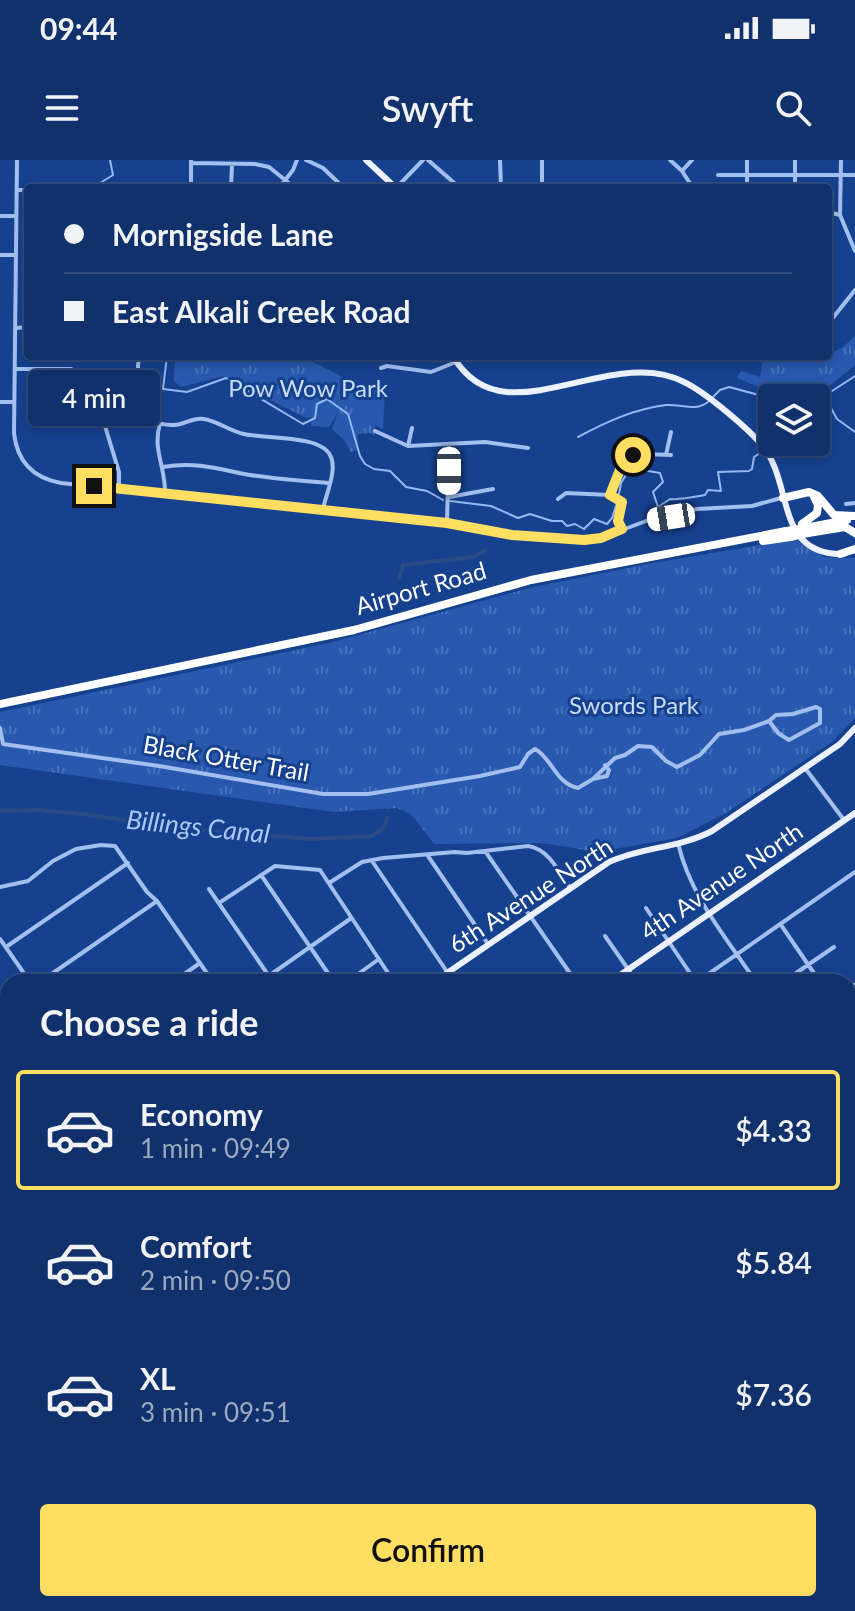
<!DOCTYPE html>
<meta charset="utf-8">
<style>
body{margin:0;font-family:Lato,sans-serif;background:#193971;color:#f1f3f6;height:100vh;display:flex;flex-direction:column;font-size:30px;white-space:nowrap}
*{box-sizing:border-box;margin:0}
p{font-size:26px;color:#9ca9c1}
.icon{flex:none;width:44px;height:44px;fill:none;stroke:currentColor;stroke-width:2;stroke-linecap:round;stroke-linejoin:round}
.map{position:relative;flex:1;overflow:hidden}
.drawer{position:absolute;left:0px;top:814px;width:856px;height:638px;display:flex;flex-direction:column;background:#10316b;border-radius:24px 24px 0 0;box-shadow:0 4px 12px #0003,0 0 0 2px #304c7e}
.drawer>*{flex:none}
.banner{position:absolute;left:24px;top:24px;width:808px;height:176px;border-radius:8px;box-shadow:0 4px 12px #0003,0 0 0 2px #304c7e;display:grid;align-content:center;height:176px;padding:0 40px;background:#10316b}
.tools{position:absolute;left:758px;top:224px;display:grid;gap:16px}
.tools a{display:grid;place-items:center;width:72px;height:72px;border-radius:8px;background:#10316b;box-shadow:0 4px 12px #0003,0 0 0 2px #304c7e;font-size:40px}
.end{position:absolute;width:36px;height:36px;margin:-18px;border:10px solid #ffde61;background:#111;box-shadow:0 0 0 4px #111}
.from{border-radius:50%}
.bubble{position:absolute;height:56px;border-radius:8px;background:#10316b;box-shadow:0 4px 12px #0003,0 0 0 2px #304c7e;font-size:26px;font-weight:600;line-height:56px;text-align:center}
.car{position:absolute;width:24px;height:48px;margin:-24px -12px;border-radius:10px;box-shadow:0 0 6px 2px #0007;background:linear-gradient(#fff 24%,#345 0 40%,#fff 0 76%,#345 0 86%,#fff 0)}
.banner b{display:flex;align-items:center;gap:28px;height:76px;font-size:30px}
.banner b+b{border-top:2px solid #304c7e}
.banner i{width:20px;height:20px;background:#f1f3f6}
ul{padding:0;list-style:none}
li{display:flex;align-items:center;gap:24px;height:120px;margin:0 16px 12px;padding:0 24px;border:4px solid transparent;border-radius:8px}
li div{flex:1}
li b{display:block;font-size:30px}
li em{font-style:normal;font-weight:600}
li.on{border-color:#ffde61}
li>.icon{width:72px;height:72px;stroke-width:1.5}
h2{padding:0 40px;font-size:36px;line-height:96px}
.cta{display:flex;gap:16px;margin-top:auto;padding:16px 40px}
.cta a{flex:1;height:92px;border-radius:8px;background:#ffde61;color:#111;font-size:32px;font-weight:600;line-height:92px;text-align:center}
.status{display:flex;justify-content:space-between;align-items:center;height:56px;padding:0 40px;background:#10316b;direction:ltr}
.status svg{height:22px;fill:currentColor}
header{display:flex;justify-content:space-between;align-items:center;height:104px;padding:0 40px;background:#10316b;font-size:36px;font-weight:600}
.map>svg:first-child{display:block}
</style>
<div class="status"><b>09:44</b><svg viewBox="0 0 49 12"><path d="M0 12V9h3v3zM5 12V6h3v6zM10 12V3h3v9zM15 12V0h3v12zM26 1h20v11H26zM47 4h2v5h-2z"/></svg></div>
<header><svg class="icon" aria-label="menu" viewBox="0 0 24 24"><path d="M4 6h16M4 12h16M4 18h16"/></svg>Swyft<svg class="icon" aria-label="search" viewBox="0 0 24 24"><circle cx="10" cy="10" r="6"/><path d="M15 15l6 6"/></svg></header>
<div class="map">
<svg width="855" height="1451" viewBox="0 0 855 1451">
<defs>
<pattern id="park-tufts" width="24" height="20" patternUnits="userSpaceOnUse" patternTransform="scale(2)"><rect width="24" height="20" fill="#2859ae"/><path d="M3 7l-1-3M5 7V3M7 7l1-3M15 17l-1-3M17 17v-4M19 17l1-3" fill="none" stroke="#4872ba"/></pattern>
</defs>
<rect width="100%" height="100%" fill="#16418f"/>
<path fill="url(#park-tufts)" d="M855 175V205L827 228 787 224 768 231 737 218 741 211 760 217 763 198 828 196V193C841 191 847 184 855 175Z
M175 196H301L355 223 385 228 383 270 375 265 374 276 371 273 358 274 357 290 351 292 344 280 332 269 338 253 329 267 311 266 312 258 304 257 223 216 181 227 174 221Z
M795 379 824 397 855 398V558L832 582 805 600 726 653 677 678 597 692 543 683 434 684 411 654 397 648 334 652 0 605V552L329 483 533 427 653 403Z"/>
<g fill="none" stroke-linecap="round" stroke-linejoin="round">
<path stroke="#94b9f3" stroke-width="2" d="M92 28 113 15 110 0
M167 196 163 229 187 232 226 218 303 264 315 258 317 244 327 239 348 254 360 296 365 304 374 309 390 311 406 327 427 331 443 340
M713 237 720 230 729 227 770 238 796 229 818 233 832 231 855 216
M816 266 822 264 825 250 831 248 837 259 855 272
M578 277C606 262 634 249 666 245 682 244 695 252 708 242
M772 291 780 290 793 282
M619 334 621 323 630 308 660 313 663 322 653 332 658 347 670 339C682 340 694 337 705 335L708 330 721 331 718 312 749 311 752 309 754 297 760 293
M450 341 491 346 518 358 530 354 552 361H562L567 366 575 364 584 369 594 359 607 364 612 358 617 343
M848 1014 855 1010
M848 1213 855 1187"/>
<path stroke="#2b4b85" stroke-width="4" d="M399 418 403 405 473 397 485 390
M0 651 37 650 83 654 182 669 311 679 372 676 384 668 387 658"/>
<path stroke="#a2bff0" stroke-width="4" d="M17 0 14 273C17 301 33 318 61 323L464 365 512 375 584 380 601 378 646 361 697 349 752 346 781 338
M306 0 323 8 344 28
M428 0 460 28
M500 0 501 28
M670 0 682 11 693 28
M841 0 840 55 855 91
M191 3 255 4 269 7 295 28
M682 11 692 0
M718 15H855
M191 28V0
M231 28 232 4
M279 28 293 10 297 0
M396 28 423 0
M542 28V0
M679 28 690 23
M747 28V0
M795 28V0
M17 30H28
M828 52 840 55
M0 56H16
M0 95H15
M828 164 855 130
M16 168 28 167
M139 196C136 226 131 266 174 265 184 265 193 257 204 259 217 261 230 271 244 274 266 279 320 275 330 295 338 309 326 334 323 349
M758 196H766
M381 208 387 206 431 212 456 202
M15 209H71L86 215 94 230 119 312V329
M74 236 117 226 136 227
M0 242H14
M160 264C152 289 166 308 165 334
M375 271 408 286 485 282 528 288
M408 286 412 268
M666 295 671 272
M163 307C191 302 212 307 239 313 268 319 299 320 328 323
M610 335C619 291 632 293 671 295
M449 337 493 329
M558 339 566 333 610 335 622 342 618 361 622 369
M846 344 855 343
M447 362 449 285
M0 568 3 584 159 606 323 634H368L480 616 520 607 528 594 535 589C552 598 556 624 578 628L593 619 615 598 625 595 638 586 652 587 666 601 677 607 700 595 719 574 744 570 769 561 776 555 793 554 816 547 820 549V563L789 580 778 573 769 561
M805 608 844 660
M593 619 607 616 609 610 605 605
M678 683C690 736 726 777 756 822
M485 691 576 822
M428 696 488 784
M372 701 454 822
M261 715 334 822
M329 723 362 702 383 698 455 692 467 693 528 686C549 689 559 712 570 728
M0 727 28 721 53 701 76 689 101 685 115 686 147 732 157 741 213 822
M209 729 273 822
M219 743 275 706 320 710 394 822
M646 748 696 822
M781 765 820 822
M605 776 637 822
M0 779 30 822
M6 787 128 703
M14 822 25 815
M40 822 157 741
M173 822 200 803
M260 822 350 759
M347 822 379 799
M697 822 855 712
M783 822 834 787
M0 832 8 826
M0 865 8 877
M0 940 8 934
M0 952 8 964
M0 1000 8 995
M0 1041 8 1053
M0 1061 8 1056
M0 1128 8 1140
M0 1302 8 1297
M0 1304 8 1316
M848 1321 855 1298
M0 1362 8 1357
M0 1391 8 1403
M37 1444 41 1451
M96 1444 101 1451
M279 1444 284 1451
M339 1444 344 1451
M399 1444 403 1451
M131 1451 141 1444
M219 1451 229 1444
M308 1451 319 1444
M394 1451 404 1444
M808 1451 810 1444"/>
<path stroke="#ebf1ff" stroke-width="6" d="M366 0 396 28
M453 196C502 282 609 183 684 222 705 232 755 273 767 292 792 331 778 395 843 394
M434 822 609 702C642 687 680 688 712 671L840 584 855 568
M610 822 855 653
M848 834 855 826
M0 1121 8 1116
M0 1217 8 1228
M0 1242 8 1237
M0 1422 8 1417
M156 1444 161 1451
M45 1451 55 1444"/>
<path stroke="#fff" stroke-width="8" d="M783 338 809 332 818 336 834 355 855 356
M802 364 817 353 818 345 814 337
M805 368 847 360
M808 373 845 367 855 373
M763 381 790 377
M840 394 855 389
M0 544 354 470 531 420 786 371
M852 838 855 836
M848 1246 855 1224
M848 1283 855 1261
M784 1451 786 1444
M795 1451 798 1444"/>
<path stroke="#fff" stroke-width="2" stroke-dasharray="14 6" stroke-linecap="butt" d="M848 926 855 921
M87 1451 97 1444"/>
<path stroke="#fff" stroke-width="8" d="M786 371 805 368
M790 377 808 373"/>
</g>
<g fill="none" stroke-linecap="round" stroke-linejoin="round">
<path stroke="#ffde61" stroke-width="10" d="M94 326 447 363 512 375 584 380 601 378 622 369 618 361 622 342 610 335 623 302 633 295"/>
</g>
<g text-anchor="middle" stroke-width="6" stroke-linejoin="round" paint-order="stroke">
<g font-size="24" fill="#c9dcfb" stroke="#16418f">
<text x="308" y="237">Pow Wow Park</text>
<text x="634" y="554">Swords Park</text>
</g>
<g font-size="24" fill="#fff" stroke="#16418f">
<text transform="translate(421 429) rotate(-16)" y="8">Airport Road</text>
<text transform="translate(226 599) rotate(10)" y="8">Black Otter Trail</text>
<text transform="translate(722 722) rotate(-34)" y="8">4th Avenue North</text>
<text transform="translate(531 736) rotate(-33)" y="8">6th Avenue North</text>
</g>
<g font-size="26" font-style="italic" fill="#aec9f7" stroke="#16418f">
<text transform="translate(198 667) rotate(6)" y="9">Billings Canal</text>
</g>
</g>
</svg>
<div class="tools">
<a><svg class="icon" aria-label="layers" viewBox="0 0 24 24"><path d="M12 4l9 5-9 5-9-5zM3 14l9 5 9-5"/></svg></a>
</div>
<i class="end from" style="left:633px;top:295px"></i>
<i class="end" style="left:94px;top:326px"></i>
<div class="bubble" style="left:28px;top:210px;width:132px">4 min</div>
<i class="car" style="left:449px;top:311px;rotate:180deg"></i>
<i class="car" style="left:671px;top:357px;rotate:261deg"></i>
<div class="banner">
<b><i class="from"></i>Mornigside Lane</b>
<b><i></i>East Alkali Creek Road</b>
</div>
<section class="drawer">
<h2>Choose a ride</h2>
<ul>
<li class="on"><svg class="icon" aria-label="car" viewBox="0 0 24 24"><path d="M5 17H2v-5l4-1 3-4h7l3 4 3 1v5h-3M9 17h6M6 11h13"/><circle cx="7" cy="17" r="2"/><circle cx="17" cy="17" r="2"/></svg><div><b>Economy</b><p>1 min · 09:49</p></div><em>$4.33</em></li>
<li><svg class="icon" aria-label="car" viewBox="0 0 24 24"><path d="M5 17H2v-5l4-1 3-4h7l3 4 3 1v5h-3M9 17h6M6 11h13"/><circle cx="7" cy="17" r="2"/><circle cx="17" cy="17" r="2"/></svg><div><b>Comfort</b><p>2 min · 09:50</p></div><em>$5.84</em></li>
<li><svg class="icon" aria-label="car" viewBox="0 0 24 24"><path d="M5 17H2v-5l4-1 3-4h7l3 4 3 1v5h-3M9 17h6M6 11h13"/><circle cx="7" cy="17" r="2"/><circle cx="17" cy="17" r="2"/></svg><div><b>XL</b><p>3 min · 09:51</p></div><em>$7.36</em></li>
</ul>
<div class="cta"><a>Confirm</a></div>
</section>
</div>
